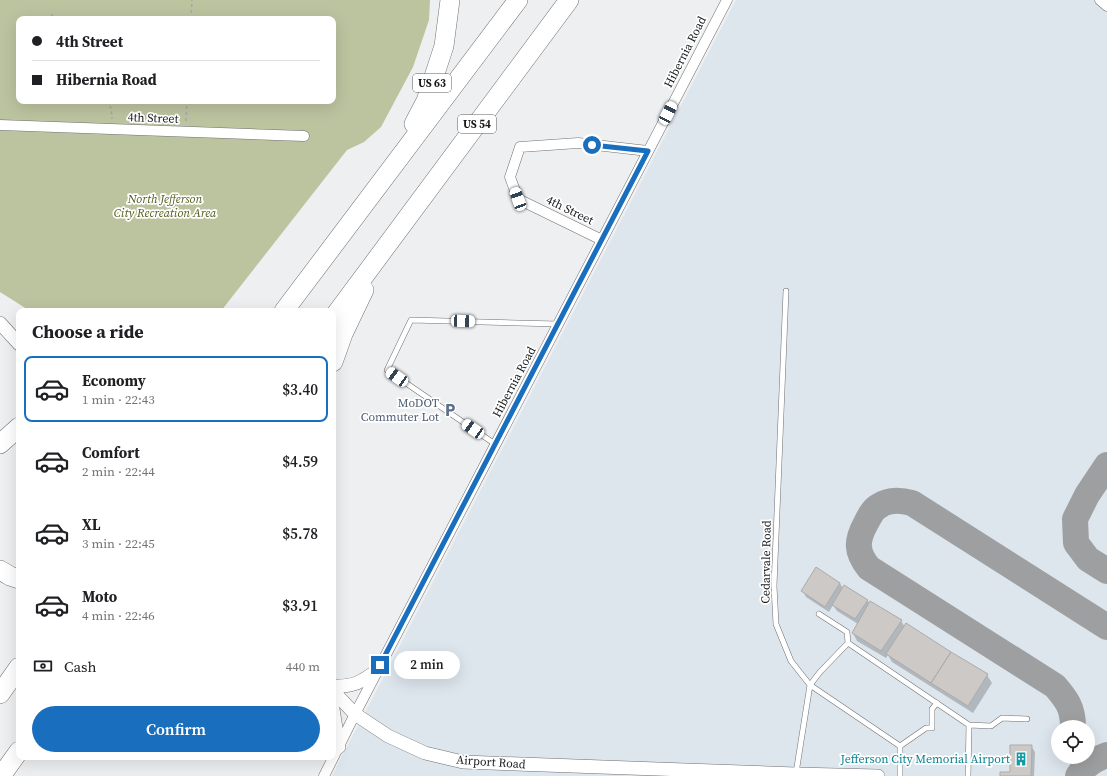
<!DOCTYPE html>
<meta charset="utf-8">
<style>
body{margin:0;font-family:"Source Serif 4",serif;background:#f2f2f2;color:#202124;height:100vh;display:flex;flex-direction:column;font-size:15px;white-space:nowrap}
*{box-sizing:border-box;margin:0}
p{font-size:13px;color:#757577}
.icon{flex:none;width:22px;height:22px;fill:none;stroke:currentColor;stroke-width:2;stroke-linecap:round;stroke-linejoin:round}
.map{position:relative;flex:1;overflow:hidden}
.panel{position:absolute;left:16px;top:308px;width:320px;height:452px;display:flex;flex-direction:column;background:#fff;border-radius:8px;box-shadow:0 4px 16px #0002}
.panel>*{flex:none}
.banner{position:absolute;left:16px;top:16px;width:320px;height:88px;border-radius:8px;box-shadow:0 4px 16px #0002;display:grid;align-content:center;height:88px;padding:0 16px;background:#fff}
.buttons{position:absolute;left:1051px;top:720px;display:grid;gap:8px}
.buttons a{display:grid;place-items:center;width:44px;height:44px;border-radius:50%;background:#fff;box-shadow:0 4px 16px #0002;font-size:20px}
.end{position:absolute;width:18px;height:18px;margin:-9px;border:5px solid #196fbd;background:#fff;box-shadow:0 0 0 2px #fff}
.from{border-radius:50%}
.bubble{position:absolute;height:28px;border-radius:14px;background:#fff;box-shadow:0 4px 16px #0002;font-size:13px;font-weight:600;line-height:28px;text-align:center}
.car{position:absolute;width:12px;height:24px;margin:-12px -6px;border-radius:5px;box-shadow:0 0 3px 1px #0007;background:linear-gradient(#fff 24%,#345 0 40%,#fff 0 76%,#345 0 86%,#fff 0)}
.banner b{display:flex;align-items:center;gap:14px;height:38px;font-size:15px}
.banner b+b{border-top:1px solid #e0e0e0}
.banner i{width:10px;height:10px;background:#202124}
ul{padding:0;list-style:none}
li{display:flex;align-items:center;gap:12px;height:66px;margin:0 8px 6px;padding:0 8px;border:2px solid transparent;border-radius:8px}
li div{flex:1}
li b{display:block;font-size:15px}
li em{font-style:normal;font-weight:600}
li.selected{border-color:#196fbd}
li>.icon{width:36px;height:36px;stroke-width:1.5}
h2{padding:0 16px;font-size:18px;line-height:48px}
.pay{display:flex;align-items:center;gap:10px;height:44px;padding:0 16px;font-size:15px}
.pay p{margin-inline-start:auto}
.cta{display:flex;gap:8px;margin-top:auto;padding:8px 16px}
.cta a{flex:1;height:46px;border-radius:24px;background:#196fbd;color:#fff;font-size:16px;font-weight:600;line-height:46px;text-align:center}
.map>svg:first-child{display:block}
</style>
<div class="map">
<svg width="1107" height="776" viewBox="0 0 1107 776">
<rect width="100%" height="100%" fill="#edeff1"/>
<path fill="#dde5ed" fill-rule="evenodd" d="M736 0H1107V776H332ZM1058 727H1088V757H1058Z"/>
<path fill="#bcc39f" fill-rule="evenodd" d="M0 0H430L429 20 413 67 381 127 364 142 347 150 221 311H30L0 292ZM19 19H333V101H19Z"/>
<path fill="#0003" d="M840 583 843 589 867 600 870 604 901 621 905 627 987 675 992 683 973 713 892 662 888 655 886 658 857 641 853 633 858 624 837 611 833 605 829 612 806 597 803 591Z
M1031 746 1035 752 1034 776H1001L1011 773Z"/>
<g fill="none" stroke-linecap="round" stroke-linejoin="round">
<path stroke="#9e9fa1" stroke-width="26" d="M1107 465 1087 495 1075 519 1076 543 1088 559 1107 571
M1073 727C1073 708 1067 700 1055 686L869 568C856 552 856 541 866 523 869 517 873 509 879 506 889 499 901 500 912 503L1107 627
M1078 776C1085 765 1095 759 1107 755"/>
</g>
<path fill="#ccc9c7" stroke="#adaba9" d="M816 567 840 583 825 607 801 591Z
M844 585 868 600 855 619 832 605Z
M870 601 902 620 881 651 852 633Z
M906 623 951 652 931 683 886 654Z
M951 652 988 674 968 706 931 683Z
M1010 745H1032L1031 776H1000V772H1010Z"/>
<g fill="none" stroke-linecap="round" stroke-linejoin="round">
<g stroke="#6f7072" stroke-width="6">
<path id="service" d="M786 291 774 586 776 624 791 661 810 685 900 746V776
M495 444 387 370 411 320 558 324
M819 614 847 632 848 643 969 725
M900 746 926 728H932V709L937 703
M796 773 810 685 820 672 848 643
M968 776 969 725 991 726 1002 718 1027 719"/>
</g>
<g stroke="#6f7072" stroke-width="11">
<path id="minor" d="M1100 0 1107 6
M0 125 304 136
M602 240 518 199 510 177 520 147 578 143 648 151
M324 776 355 714 727 0"/>
</g>
<g stroke="#6f7072" stroke-width="14">
<path id="tertiary" d="M0 323 19 344
M333 686C354 687 361 682 378 670
M333 691 355 714 388 736 425 753 463 762 796 774 878 776
M333 709 339 747"/>
</g>
<g stroke="#6f7072" stroke-width="20">
<path id="motorway" d="M414 124 426 101 444 46 450 0
M284 311 518 0
M333 318 569 0
M333 362 343 334 364 290
M0 444 19 427
M0 570 10 576 19 579
M0 694 19 667
M1 776 19 751"/>
</g>
<path stroke="#a5a7a8" stroke-width="1.5" stroke-dasharray="3 3" stroke-linecap="butt" d="M52 14 53 19
M57 19 58 14
M191 19 192 0
M106 101 111 108 112 119
M186 121 187 101"/>
<use href="#service" stroke="#fff" stroke-width="5"/>
<use href="#minor" stroke="#fff" stroke-width="10"/>
<use href="#tertiary" stroke="#fff" stroke-width="13"/>
<use href="#motorway" stroke="#fff" stroke-width="19"/>
</g>
<g fill="none" stroke-linecap="round" stroke-linejoin="round">
<path stroke="#196fbd" stroke-width="5" d="M380 665 648 151 592 145"/>
</g>
<defs>
<g id="parking-bare" transform="scale(1.08)"><path d="M-3.5-5.5H1a3.5 3.5 0 0 1 0 7H-1V5.5H-3.5ZM-1-3.4V-.6H.8a1.4 1.4 0 0 0 0-2.8Z" fill="#5c6f8a" stroke="#fff" stroke-width="2.5" paint-order="stroke"/></g>
<g id="building-bare" transform="scale(1.08)"><path d="M-4-6H4V6H1V3H-1V6H-4ZM-2.5-4.3h1.7v1.8h-1.7ZM.8-4.3h1.7v1.8H.8ZM-2.5-1h1.7V.8h-1.7ZM.8-1h1.7V.8H.8Z" fill="#0f9aa8" stroke="#fff" stroke-width="2.5" paint-order="stroke"/></g>
</defs>
<g fill-rule="evenodd">
<use href="#parking-bare" x="450" y="410"/>
<use href="#building-bare" x="1021" y="759"/>
</g>
<g text-anchor="middle" stroke-width="3.5" stroke-linejoin="round" paint-order="stroke">
<g fill="#fff" stroke="#5d5d5e" stroke-width="1">
<rect x="413" y="74" width="38" height="18" rx="3"/>
<rect x="458" y="115" width="38" height="18" rx="3"/>
</g>
<g font-size="11" font-weight="bold" fill="#171819">
<text x="432" y="87">US 63</text>
<text x="477" y="128">US 54</text>
</g>
<g font-size="12" fill="#171819" stroke="#fff">
<text transform="translate(685 52) rotate(-63)" y="4">Hibernia Road</text>
<text transform="translate(153 118) rotate(2)" y="4">4th Street</text>
<text transform="translate(570 210) rotate(26)" y="4">4th Street</text>
<text transform="translate(514 382) rotate(-62)" y="4">Hibernia Road</text>
<text transform="translate(766 562) rotate(-89)" y="4">Cedarvale Road</text>
<text transform="translate(491 762) rotate(4)" y="4">Airport Road</text>
</g>
<g font-size="12" font-style="italic" fill="#535b18" stroke="#fff">
<text x="165" y="203">North Jefferson<tspan x="165" dy="14">City Recreation Area</tspan></text>
</g>
<g font-size="12" fill="#4e5e75" stroke="#fff" text-anchor="end">
<text x="439" y="407">MoDOT<tspan x="439" dy="14">Commuter Lot</tspan></text>
</g>
<g font-size="12" fill="#0d838f" stroke="#fff" text-anchor="end">
<text x="1010" y="763">Jefferson City Memorial Airport</text>
</g>
</g>
</svg>
<div class="buttons">
<a><svg class="icon" aria-label="locate" viewBox="0 0 24 24"><circle cx="12" cy="12" r="6"/><path d="M12 2v4M12 18v4M2 12h4M18 12h4"/></svg></a>
</div>
<i class="end from" style="left:592px;top:145px"></i>
<i class="end" style="left:380px;top:665px"></i>
<div class="bubble" style="left:394px;top:651px;width:66px">2 min</div>
<i class="car" style="left:668px;top:113px;rotate:27deg"></i>
<i class="car" style="left:518px;top:199px;rotate:340deg"></i>
<i class="car" style="left:463px;top:321px;rotate:92deg"></i>
<i class="car" style="left:397px;top:377px;rotate:305deg"></i>
<i class="car" style="left:473px;top:429px;rotate:304deg"></i>
<div class="banner">
<b><i class="from"></i>4th Street</b>
<b><i></i>Hibernia Road</b>
</div>
<section class="panel">
<h2>Choose a ride</h2>
<ul>
<li class="selected"><svg class="icon" aria-label="car" viewBox="0 0 24 24"><path d="M5 17H2v-5l4-1 3-4h7l3 4 3 1v5h-3M9 17h6M6 11h13"/><circle cx="7" cy="17" r="2"/><circle cx="17" cy="17" r="2"/></svg><div><b>Economy</b><p>1 min · 22:43</p></div><em>$3.40</em></li>
<li><svg class="icon" aria-label="car" viewBox="0 0 24 24"><path d="M5 17H2v-5l4-1 3-4h7l3 4 3 1v5h-3M9 17h6M6 11h13"/><circle cx="7" cy="17" r="2"/><circle cx="17" cy="17" r="2"/></svg><div><b>Comfort</b><p>2 min · 22:44</p></div><em>$4.59</em></li>
<li><svg class="icon" aria-label="car" viewBox="0 0 24 24"><path d="M5 17H2v-5l4-1 3-4h7l3 4 3 1v5h-3M9 17h6M6 11h13"/><circle cx="7" cy="17" r="2"/><circle cx="17" cy="17" r="2"/></svg><div><b>XL</b><p>3 min · 22:45</p></div><em>$5.78</em></li>
<li><svg class="icon" aria-label="car" viewBox="0 0 24 24"><path d="M5 17H2v-5l4-1 3-4h7l3 4 3 1v5h-3M9 17h6M6 11h13"/><circle cx="7" cy="17" r="2"/><circle cx="17" cy="17" r="2"/></svg><div><b>Moto</b><p>4 min · 22:46</p></div><em>$3.91</em></li>
</ul>
<div class="pay"><svg class="icon" aria-label="cash" viewBox="0 0 24 24"><path d="M3 7h18v10H3z"/><circle cx="12" cy="12" r="2"/></svg>Cash<p>440 m</p></div>
<div class="cta"><a>Confirm</a></div>
</section>
</div>
